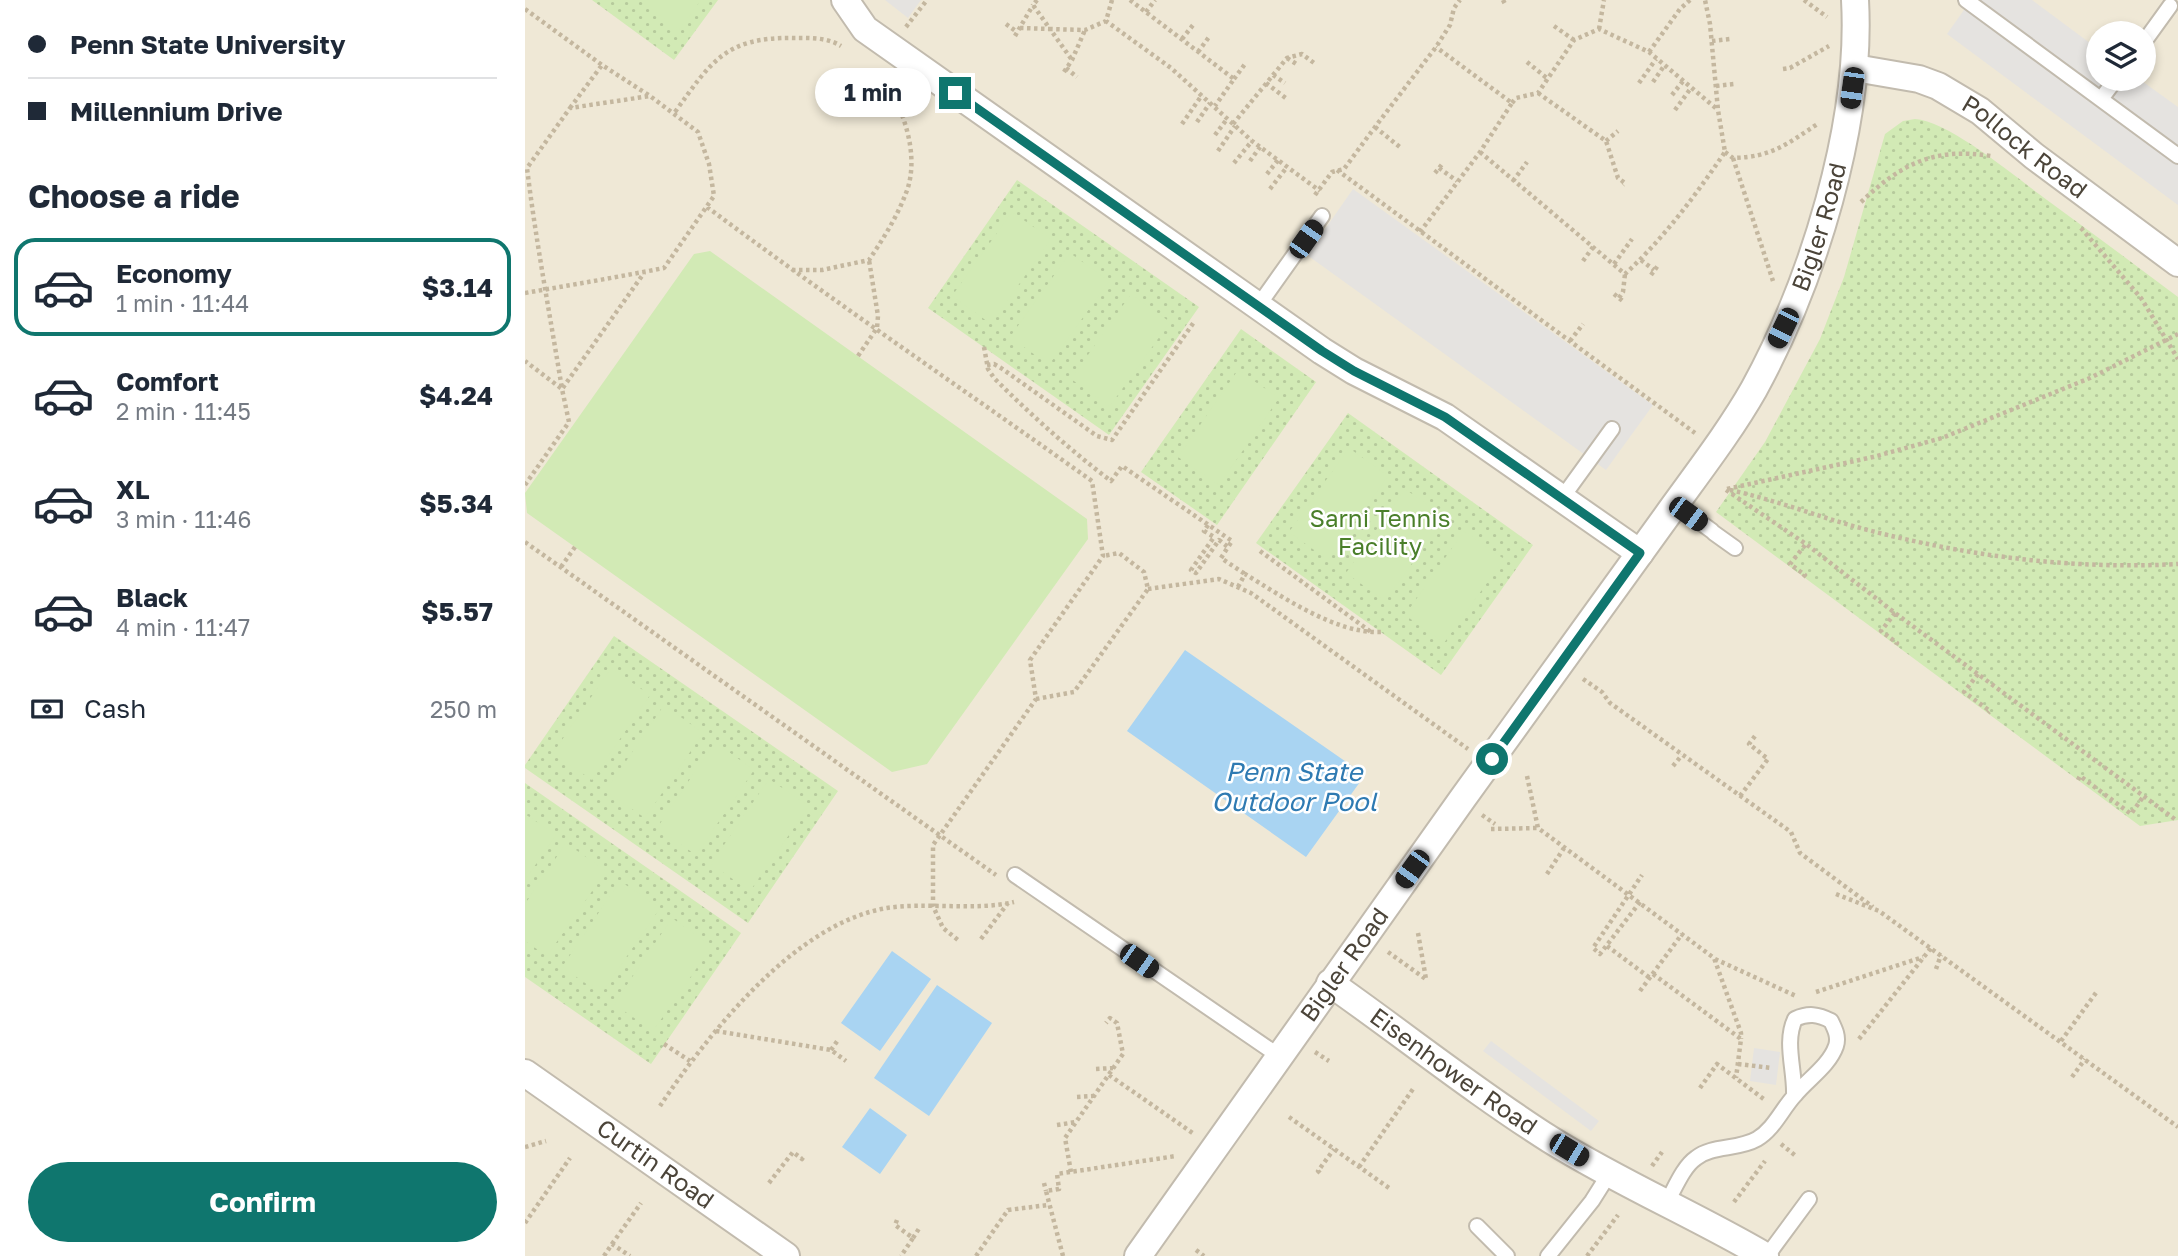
<!DOCTYPE html>
<meta charset="utf-8">
<style>
body{margin:0;font-family:"Golos Text",sans-serif;background:#f6f6f7;color:#1f2937;height:100vh;display:flex;flex-direction:column;font-size:26px;white-space:nowrap}
*{box-sizing:border-box;margin:0}
p{font-size:23px;color:#747a83}
.icon{flex:none;width:38px;height:38px;fill:none;stroke:currentColor;stroke-width:2;stroke-linecap:round;stroke-linejoin:round}
.map{position:relative;flex:1;overflow:hidden}
.panel{display:flex;flex-direction:column;background:#fff;width:525px}
.panel>*{flex:none}
.banner{display:grid;align-content:center;height:154px;padding:0 28px;background:#fff}
.controls{position:absolute;left:1561px;top:21px;display:grid;gap:14px}
.controls a{display:grid;place-items:center;width:70px;height:70px;border-radius:50%;background:#fff;box-shadow:0 4px 10px #0003;font-size:35px}
.end{position:absolute;width:32px;height:32px;margin:-16px;border:9px solid #0f766e;background:#fff;box-shadow:0 0 0 4px #fff}
.from{border-radius:50%}
.bubble{position:absolute;height:49px;border-radius:24px;background:#fff;box-shadow:0 4px 10px #0003;font-size:23px;font-weight:700;line-height:49px;text-align:center}
.car{position:absolute;width:21px;height:42px;margin:-21px -10px;border-radius:9px;box-shadow:0 0 5px 2px #0007;background:linear-gradient(#222 24%,#8ab4d8 0 40%,#222 0 76%,#8ab4d8 0 86%,#222 0)}
.banner b{display:flex;align-items:center;gap:24px;height:66px;font-size:26px}
.banner b+b{border-top:2px solid #e0e1e3}
.banner i{width:18px;height:18px;background:#1f2937}
ul{padding:0;list-style:none}
li{display:flex;align-items:center;gap:21px;height:98px;margin:0 14px 10px;padding:0 14px;border:4px solid transparent;border-radius:21px}
li div{flex:1}
li b{display:block;font-size:26px}
li em{font-style:normal;font-weight:700}
li.selected{border-color:#0f766e}
li>.icon{width:63px;height:63px;stroke-width:1.5}
h2{padding:0 28px;font-size:32px;line-height:84px}
.pay{display:flex;align-items:center;gap:18px;height:77px;padding:0 28px;font-size:26px}
.pay p{margin-inline-start:auto}
.action{display:flex;gap:14px;margin-top:auto;padding:14px 28px}
.action a{flex:1;height:80px;border-radius:42px;background:#0f766e;color:#fff;font-size:28px;font-weight:700;line-height:80px;text-align:center}
main{display:flex;flex:1;min-height:0}
.map>svg:first-child{display:block}
</style>
<main>
<section class="panel">
<div class="banner">
<b><i class="from"></i>Penn State University</b>
<b><i></i>Millennium Drive</b>
</div>
<h2>Choose a ride</h2>
<ul>
<li class="selected"><svg class="icon" aria-label="car" viewBox="0 0 24 24"><path d="M5 17H2v-5l4-1 3-4h7l3 4 3 1v5h-3M9 17h6M6 11h13"/><circle cx="7" cy="17" r="2"/><circle cx="17" cy="17" r="2"/></svg><div><b>Economy</b><p>1 min · 11:44</p></div><em>$3.14</em></li>
<li><svg class="icon" aria-label="car" viewBox="0 0 24 24"><path d="M5 17H2v-5l4-1 3-4h7l3 4 3 1v5h-3M9 17h6M6 11h13"/><circle cx="7" cy="17" r="2"/><circle cx="17" cy="17" r="2"/></svg><div><b>Comfort</b><p>2 min · 11:45</p></div><em>$4.24</em></li>
<li><svg class="icon" aria-label="car" viewBox="0 0 24 24"><path d="M5 17H2v-5l4-1 3-4h7l3 4 3 1v5h-3M9 17h6M6 11h13"/><circle cx="7" cy="17" r="2"/><circle cx="17" cy="17" r="2"/></svg><div><b>XL</b><p>3 min · 11:46</p></div><em>$5.34</em></li>
<li><svg class="icon" aria-label="car" viewBox="0 0 24 24"><path d="M5 17H2v-5l4-1 3-4h7l3 4 3 1v5h-3M9 17h6M6 11h13"/><circle cx="7" cy="17" r="2"/><circle cx="17" cy="17" r="2"/></svg><div><b>Black</b><p>4 min · 11:47</p></div><em>$5.57</em></li>
</ul>
<div class="pay"><svg class="icon" aria-label="cash" viewBox="0 0 24 24"><path d="M3 7h18v10H3z"/><circle cx="12" cy="12" r="2"/></svg>Cash<p>250 m</p></div>
<div class="action"><a>Confirm</a></div>
</section>
<div class="map">
<svg width="1653" height="1256" viewBox="0 0 1653 1256">
<defs>
<pattern id="grass-dots" width="8" height="8" patternUnits="userSpaceOnUse" patternTransform="scale(1.75)"><rect width="8" height="8" fill="#d2eab5"/><path d="M2 2h.1M6 6h.1" fill="none" stroke="#b6ca9c" stroke-width="1.8" stroke-linecap="round"/></pattern>
</defs>
<rect width="100%" height="100%" fill="#f6f3ec"/>
<path fill="#efe8d6" fill-rule="evenodd" d="M0 0H1653V1256H0ZM1573 33H1619V79H1573Z"/>
<path fill="url(#grass-dots)" d="M67 0H193L149 60Z
M1390 119C1424 121 1492 178 1522 200 1566 232 1609 264 1653 297V820L1615 826 1191 512 1240 442 1295 339 1319 277 1360 134 1378 121Z
M492 180 674 307 584 435 403 308Z
M716 329 791 382 692 525 616 472Z
M823 413 1008 545 916 675 731 543Z
M89 636 313 791 223 923 0 768V765Z
M0 783 216 933 126 1064 0 977Z"/>
<path fill="#d2eab5" d="M114 0H176L154 30Z
M487 212 526 239 466 324 427 296Z
M185 251 562 519 563 539 402 764 367 772 2 513 0 493 169 254Z
M545 253 584 281 524 365 485 337Z
M606 294 645 322 585 406 546 379Z
M713 370 754 398 694 485 653 457Z
M824 448 863 476 803 560 764 532Z
M880 489 920 517 860 601 821 573Z
M939 531 979 559 919 643 880 615Z
M86 668 125 695 67 780 28 753Z
M139 705 178 733 120 818 81 791Z
M190 742 229 770 171 855 132 828Z
M244 779 284 806 225 891 186 864Z
M0 814 31 835 0 880Z
M41 843 81 871 22 956 0 941V904Z
M95 881 135 908 76 994 37 967Z
M147 918 187 946 128 1031 89 1004Z"/>
<path fill="#e5e3e0" d="M360 0H396L383 18Z
M1446 0H1507L1573 49V79H1614L1653 107V205L1422 34Z
M828 189 1128 405 1081 470 782 255Z
M966 1041 1074 1121 1066 1131 958 1051Z
M1229 1048 1255 1052 1251 1085 1225 1081Z"/>
<path fill="#a9d4f2" d="M660 650 840 775 781 857 602 731Z
M367 951 406 979 355 1051 316 1023Z
M412 985 467 1023 404 1116 349 1078Z
M345 1108 382 1135 355 1174 317 1147Z"/>
<g fill="none" stroke-linecap="round" stroke-linejoin="round">
<g stroke="#c2bbae" stroke-width="18">
<path id="service" d="M1441 0 1653 156
M1619 42 1645 6
M1576 99 1591 79
M733 306 797 216
M1037 498 1087 429
M1150 504 1187 531
M1189 533 1210 548
M490 875 754 1056
M1142 1202C1150 1188 1158 1167 1171 1158 1187 1145 1213 1150 1232 1139 1249 1129 1257 1109 1270 1095 1283 1079 1304 1066 1311 1046 1314 1037 1310 1029 1306 1021 1293 1014 1283 1013 1270 1019 1259 1042 1270 1070 1269 1095
M952 1226 982 1256
M1023 1256 1067 1201 1084 1174
M1242 1256 1284 1199"/>
</g>
<g stroke="#c2bbae" stroke-width="30">
<g id="minor">
<path d="M320 0 340 29 797 351 829 371 920 417 1115 553"/>
<path id="s1" d="M1330 68 1394 79 1413 86 1455 111 1509 156 1653 263"/>
<path id="s2" d="M805 983C879 1035 950 1092 1026 1140 1095 1183 1170 1215 1240 1256"/>
<path id="s3" d="M0 1073 261 1256"/>
<path id="s4" d="M613 1256C721 1103 830 951 938 798 1005 704 1074 611 1141 517 1171 475 1204 433 1229 389 1288 281 1337 124 1330 0"/>
</g>
</g>
<path stroke="#c4b79f" stroke-width="4.5" stroke-dasharray="3.5 3.5" stroke-linecap="butt" d="M512 0 508 5 525 29 560 30 581 21
M587 0 581 21 646 68 727 141 795 191
M605 0 709 79 690 106
M978 0 980 4
M1279 0 1302 17
M0 9 77 65 125 96
M621 12 630 0
M481 24 492 32
M1029 26 1049 40
M381 27 402 0
M495 28 525 29 547 60
M1074 29 1079 0
M490 36 508 5
M657 39 668 25
M1187 41 1205 39
M673 52 684 37
M1124 52 1155 9 1165 0
M762 58 773 65
M1002 62 1023 79
M541 68 552 77
M1258 69 1265 68 1304 46
M539 72 547 60 560 30
M748 75 760 83
M709 79 720 64
M1128 82 1139 66
M741 83 762 99
M1114 83 1131 59
M1191 86 1209 84
M1013 93 1081 141 1093 178 1100 183 1098 185
M1147 95 1158 81
M987 103 991 98 1013 93 1049 40 1074 29 1124 52 1193 110
M45 108 77 65
M1150 110 1166 88
M150 112C186 62 200 37 268 38 284 38 302 37 316 46
M672 122 685 103
M657 124 677 95
M708 124 762 58 777 54 789 63
M850 127 876 148
M690 135 702 119
M1081 141 1093 131
M693 151 710 126
M955 152 1100 274C1139 238 1170 196 1200 152L1193 110 1185 24 1180 0
M1200 152 1208 158C1247 157 1262 144 1294 123
M1208 158 1248 281
M725 161 735 147
M709 163 727 141
M914 168 932 181
M812 170 1170 433
M910 173 918 163
M742 174 753 160
M988 181 1002 162
M745 189 762 167
M790 195 807 172 819 169 850 127 911 47 925 25 929 8 935 0
M1336 202C1376 164 1409 147 1466 156
M182 207C308 301 439 390 567 481L578 556 505 660 511 699 408 845V906L418 928 433 940
M1556 228 1616 298 1653 359
M895 232 955 152 987 103 911 47
M1116 260 1129 270
M1058 261 1068 247
M1089 264 1107 239
M267 270H297L344 260C358 239 372 217 381 193 396 156 378 100 350 72
M1126 275 1134 264
M0 293C46 285 93 277 139 268L189 196 184 164 173 132 125 96 45 108 2 168C11 242 25 315 37 389L0 361
M1089 294 1099 302
M1094 298 1098 292 1100 274
M1045 341 1058 324
M459 347 463 369 469 378C506 415 544 449 586 481L597 466 707 541 703 547
M333 356 352 328 353 316 344 260
M462 365 469 364 476 368 572 436 587 440 669 322
M0 485 44 422 37 389 119 273
M1202 489 1348 457 1417 438 1565 378 1653 334
M1201 490 1281 544 1370 613 1651 820
M1205 490C1251 500 1294 517 1339 529 1441 556 1548 570 1653 564
M683 525 679 531 689 537 666 570 671 573 694 540 703 547 696 558 720 574
M0 542 471 875
M735 551 846 632
M36 567 50 547
M1278 577 1280 575 1265 564 1281 544
M713 587 720 574C758 597 811 634 856 632
M623 589 694 579 726 593 943 749
M1370 613 1356 631 1372 643 1371 645
M1453 674 1439 692 1465 711 1463 713
M1058 679 1077 692 1085 703 1266 832 1275 853 1348 907
M511 699 549 692 623 589 619 572 594 553 578 556
M1148 766 1157 755
M1002 776 1013 828 1189 958 1216 1033V1039
M1553 780 1555 776 1606 814 1618 797
M1215 796 1243 759 1224 744 1230 736
M957 815 970 824
M966 829 1013 828
M1022 874 1039 848
M1311 894 1354 911 1653 1127
M1115 902 1075 954 1068 948 1117 875
M893 933 901 979
M456 939 483 903
M1082 946 1125 978
M863 952 902 980
M1190 959 1271 996
M1411 969 1416 955
M1128 974 1216 1039 1211 1078
M1115 991 1157 934
M1291 992 1398 957
M191 1031 306 1050 321 1061
M1334 1039 1406 948
M1536 1041 1573 990
M139 1044 165 1061
M306 1050 313 1040
M790 1052 804 1061
M1213 1064 1247 1068
M571 1069 588 1068
M584 1075 669 1134
M1547 1077 1560 1059
M1175 1088 1192 1064 1240 1100
M552 1097 568 1096
M135 1106C184 1033 270 923 362 908 401 902 452 911 489 902
M764 1117 864 1188
M532 1125 551 1122
M1256 1144 1272 1157
M0 1147 21 1141
M1127 1166 1137 1152
M834 1167 888 1089
M546 1172 540 1138 598 1054 592 1023 585 1018 581 1023
M795 1173 793 1171 809 1149
M244 1183 268 1152 277 1159 280 1155
M519 1183 521 1191
M1209 1202 1240 1161
M372 1220 370 1225 388 1238 376 1256
M0 1223 45 1158
M388 1238 395 1227
M87 1244 116 1203
M671 1250 679 1256
M79 1256 87 1244 105 1256
M451 1256 483 1210 523 1205
M538 1256 521 1191 534 1189 532 1174 651 1156
M1062 1256 1093 1215"/>
<use href="#service" stroke="#fff" stroke-width="14"/>
<use href="#minor" stroke="#fff" stroke-width="26"/>
</g>
<g fill="none" stroke-linecap="round" stroke-linejoin="round">
<path stroke="#0f766e" stroke-width="9" d="M430 93 797 351 829 371 920 417 1115 553 967 759"/>
</g>
<g text-anchor="middle" stroke-width="5" stroke-linejoin="round" paint-order="stroke">
<g font-size="24" fill="#4b4439" stroke="#fff">
<text dy="8" stroke="none"><textPath href="#s1" startOffset="191">Pollock Road</textPath></text>
<text dy="8" stroke="none"><textPath href="#s4" startOffset="1239">Bigler Road</textPath></text>
<text dy="8" stroke="none"><textPath href="#s4" startOffset="357">Bigler Road</textPath></text>
<text dy="8" stroke="none"><textPath href="#s2" startOffset="152">Eisenhower Road</textPath></text>
<text dy="8" stroke="none"><textPath href="#s3" startOffset="159">Curtin Road</textPath></text>
</g>
<g font-size="24" fill="#4a7f2a" stroke="#fff">
<text x="855" y="527">Sarni Tennis<tspan x="855" dy="28">Facility</tspan></text>
</g>
<g font-size="26" font-style="italic" fill="#2e7ab2" stroke="#fff">
<text x="769" y="781">Penn State<tspan x="769" dy="30">Outdoor Pool</tspan></text>
</g>
</g>
</svg>
<div class="controls">
<a><svg class="icon" aria-label="layers" viewBox="0 0 24 24"><path d="M12 4l9 5-9 5-9-5zM3 14l9 5 9-5"/></svg></a>
</div>
<i class="end from" style="left:967px;top:759px"></i>
<i class="end" style="left:430px;top:93px"></i>
<div class="bubble" style="left:290px;top:68px;width:116px">1 min</div>
<i class="car" style="left:1327px;top:88px;rotate:188deg"></i>
<i class="car" style="left:781px;top:239px;rotate:35deg"></i>
<i class="car" style="left:1258px;top:328px;rotate:206deg"></i>
<i class="car" style="left:1163px;top:514px;rotate:126deg"></i>
<i class="car" style="left:887px;top:869px;rotate:216deg"></i>
<i class="car" style="left:614px;top:961px;rotate:125deg"></i>
<i class="car" style="left:1044px;top:1150px;rotate:121deg"></i>
</div>
</main>
